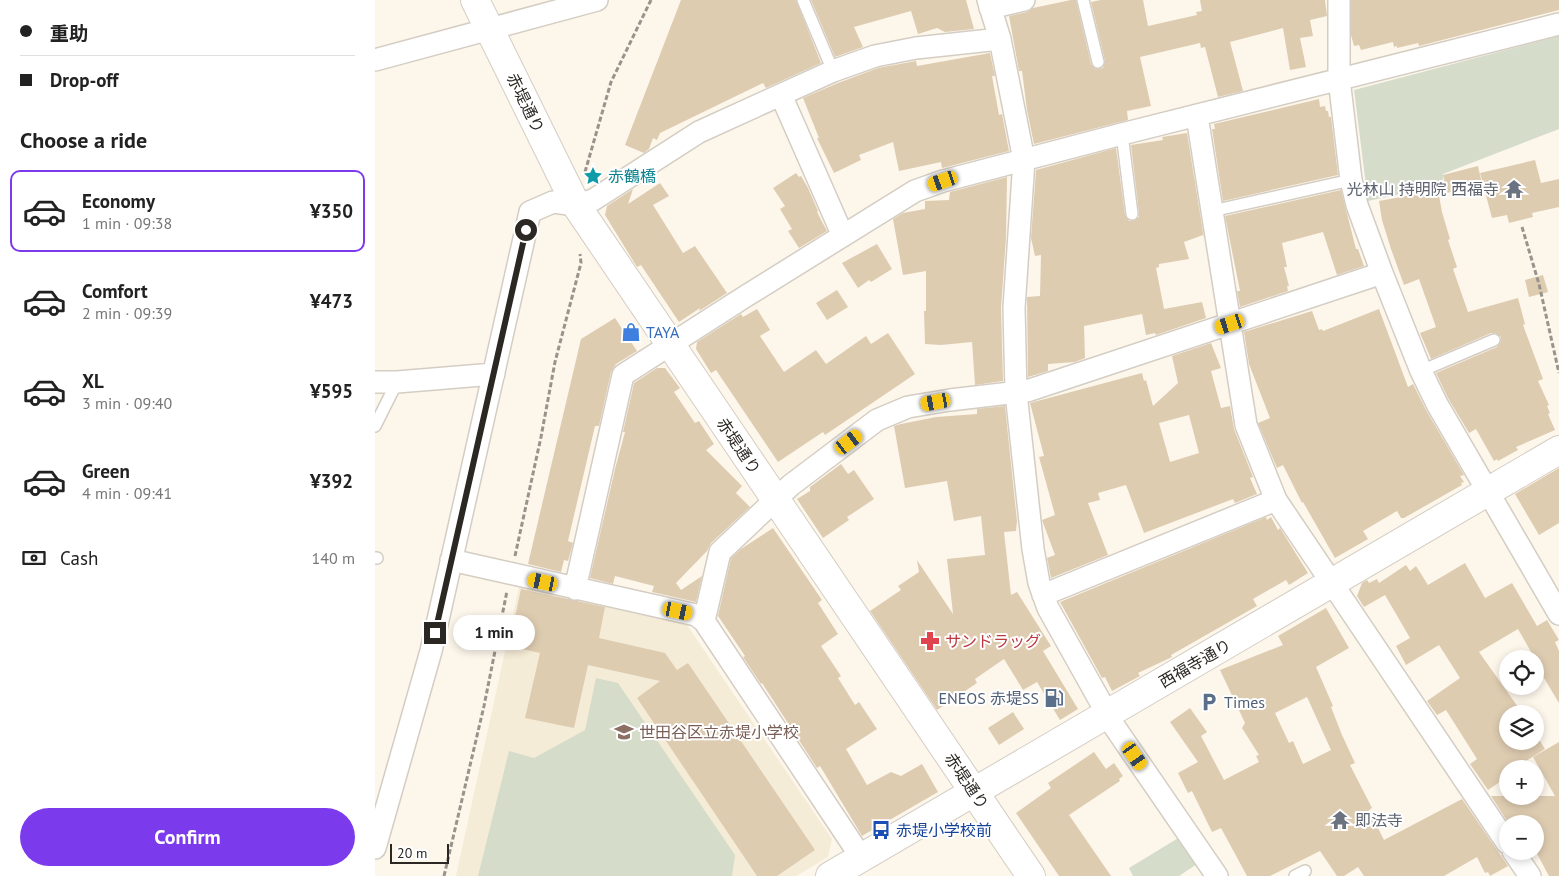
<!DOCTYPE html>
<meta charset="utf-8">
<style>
body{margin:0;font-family:"PT Sans","Noto Sans JP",sans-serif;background:#f6f6f6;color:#222;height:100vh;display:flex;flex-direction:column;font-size:19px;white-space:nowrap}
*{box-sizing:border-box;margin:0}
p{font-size:16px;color:#767676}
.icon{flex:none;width:28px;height:28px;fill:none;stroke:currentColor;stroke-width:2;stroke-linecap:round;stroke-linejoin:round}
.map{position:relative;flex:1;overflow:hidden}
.drawer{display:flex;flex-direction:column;background:#fff;width:375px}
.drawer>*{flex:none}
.hud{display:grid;align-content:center;height:110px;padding:0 20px;background:#fff}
.buttons{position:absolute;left:1124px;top:650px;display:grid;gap:10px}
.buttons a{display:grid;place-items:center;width:45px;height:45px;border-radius:50%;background:#fff;box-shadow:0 2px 8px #0003;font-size:25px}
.scale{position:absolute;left:15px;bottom:12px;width:59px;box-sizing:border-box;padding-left:5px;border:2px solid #2b2824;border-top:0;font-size:14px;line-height:18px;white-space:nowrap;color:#2b2824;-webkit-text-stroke:4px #fff;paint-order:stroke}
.end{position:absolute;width:22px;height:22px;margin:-11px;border:6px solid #2b2824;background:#fff;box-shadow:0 0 0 2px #fff}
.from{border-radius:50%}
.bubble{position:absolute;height:35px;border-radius:18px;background:#fff;box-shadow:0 2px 8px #0003;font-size:16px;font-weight:700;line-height:35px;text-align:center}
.car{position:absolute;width:15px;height:30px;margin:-15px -8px;border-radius:6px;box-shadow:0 0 4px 1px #0007;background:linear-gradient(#f5c518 24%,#345 0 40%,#f5c518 0 76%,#345 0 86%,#f5c518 0)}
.hud b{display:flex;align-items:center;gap:18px;height:48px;font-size:19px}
.hud b+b{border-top:1px solid #e0e0e0}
.hud i{width:12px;height:12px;background:#222}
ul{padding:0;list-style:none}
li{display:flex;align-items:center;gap:15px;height:82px;margin:0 10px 8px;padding:0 10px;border:2px solid transparent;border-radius:10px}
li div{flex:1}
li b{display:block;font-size:19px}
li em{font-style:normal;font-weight:700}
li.active{border-color:#7c3aed}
li>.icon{width:45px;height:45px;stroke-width:1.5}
h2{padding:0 20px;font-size:22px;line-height:60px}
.pay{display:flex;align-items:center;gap:12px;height:55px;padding:0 20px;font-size:19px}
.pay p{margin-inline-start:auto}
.cta{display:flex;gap:10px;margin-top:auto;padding:10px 20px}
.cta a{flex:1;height:58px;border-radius:30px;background:#7c3aed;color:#fff;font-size:20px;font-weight:700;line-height:58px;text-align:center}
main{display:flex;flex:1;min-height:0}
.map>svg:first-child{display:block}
</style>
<main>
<section class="drawer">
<div class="hud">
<b><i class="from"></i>重助</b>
<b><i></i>Drop-off</b>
</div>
<h2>Choose a ride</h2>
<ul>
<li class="active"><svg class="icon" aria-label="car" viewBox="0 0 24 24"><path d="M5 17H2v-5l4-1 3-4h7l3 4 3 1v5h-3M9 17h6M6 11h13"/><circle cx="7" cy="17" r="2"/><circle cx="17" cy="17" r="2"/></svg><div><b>Economy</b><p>1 min · 09:38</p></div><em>¥350</em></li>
<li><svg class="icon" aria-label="car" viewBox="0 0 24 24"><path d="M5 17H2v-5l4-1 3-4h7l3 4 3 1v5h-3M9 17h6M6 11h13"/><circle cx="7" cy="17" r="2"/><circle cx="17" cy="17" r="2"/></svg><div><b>Comfort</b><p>2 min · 09:39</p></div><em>¥473</em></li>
<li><svg class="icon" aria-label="car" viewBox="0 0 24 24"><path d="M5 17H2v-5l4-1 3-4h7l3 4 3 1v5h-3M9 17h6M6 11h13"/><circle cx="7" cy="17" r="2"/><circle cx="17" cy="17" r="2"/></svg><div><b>XL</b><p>3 min · 09:40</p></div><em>¥595</em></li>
<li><svg class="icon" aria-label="car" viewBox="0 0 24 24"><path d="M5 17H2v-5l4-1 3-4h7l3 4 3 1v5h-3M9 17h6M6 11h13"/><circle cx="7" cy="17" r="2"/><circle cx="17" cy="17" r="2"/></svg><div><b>Green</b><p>4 min · 09:41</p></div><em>¥392</em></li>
</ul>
<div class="pay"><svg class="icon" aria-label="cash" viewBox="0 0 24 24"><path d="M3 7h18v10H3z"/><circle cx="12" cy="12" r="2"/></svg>Cash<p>140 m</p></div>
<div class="cta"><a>Confirm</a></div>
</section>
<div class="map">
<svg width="1184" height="876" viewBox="0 0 1184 876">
<rect width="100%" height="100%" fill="#fdf6eb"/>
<path fill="#f5ecd7" d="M144 587 312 625 457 839 453 857 421 876H81Z"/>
<path fill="#d5dcca" d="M1184 36V129L1068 174V185L993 201 979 90Z
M221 678 243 683 360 855 357 876H103L134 751 159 758 210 730Z
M805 837 822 864 804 876H758L754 868Z"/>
<path fill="#deccb1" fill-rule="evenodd" d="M306 0H421L446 63 391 88 388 83 285 133 282 140 278 138 274 149 269 153 250 145Z
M436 0H591L599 29 570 32 562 28 543 34 536 11 479 27 488 47 460 57Z
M696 0H701L716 64 721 69 728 68 730 61 716 2 726 0H768L773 26 822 15 821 12 827 11 825 0H950L952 16 935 20 938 36 925 38 931 67 915 70 908 28 855 42 868 91 843 97 830 47 826 48 825 43 765 57 776 106 752 111 753 120 659 144 652 110 647 71H644L634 16 652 12 658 8Z
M976 0H1184V10L1044 46 1043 43 1022 48V46L1019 47 1018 42 986 50 984 45 979 46 976 35Z
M615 53 620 76H617L624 115 627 114 634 151 567 168 566 162 524 171 518 142 484 155 486 160 459 173 442 138H444L428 98 463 83 503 68 541 61 542 66Z
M944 99 945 107 950 106 951 111H953L954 117H956L963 175 848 201 837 129H840L839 124Z
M812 133 829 238 828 235 809 242 814 259 784 264V267L781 268 789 309 827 302 831 318 781 335 780 333 771 335 767 314 709 326 710 358 700 362 673 364V371L653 377 652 297 665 296 666 255 660 256 656 238 661 170 741 148 750 215 754 221H758L764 217V213L756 145 788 140 787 137Z
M1160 160 1166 183 1184 179V207L1157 213 1158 217 1134 223 1132 215 1117 218 1105 173Z
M1103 166 1107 184 1072 193 1068 175Z
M421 173 424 177 426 176 433 188 443 211 442 212 452 231 424 248 413 231 417 229 405 209 410 206 398 188Z
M632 177 631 238 626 308 628 381 600 385 597 342 566 345 550 344 549 311H551V271L528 275 518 219 528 213 550 209V201L574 200 575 192Z
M285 183 294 196 278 205 308 253 320 246 352 293 324 311 325 308 304 322 266 265 262 267 230 215 232 206 258 189 253 204Z
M966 190 981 249H983L989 266 962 275 948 232 907 243 912 267H909L914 286H912L913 291 865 307 862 291H865L850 216Z
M1063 190 1067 212 1075 239 1073 240 1082 267 1078 269 1093 312 1143 298 1150 324 1148 325 1168 379 1163 381 1174 405 1172 406 1175 413 1173 414 1180 430 1141 447 1143 450 1123 461 1122 459 1119 461 1101 429 1094 433 1073 398 1061 373 1122 347 1126 341V337L1120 333H1116L1056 359 1045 333 1061 327 1044 279 1029 285 1016 249 1007 220 1004 201Z
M502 244 517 269 496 282 494 280 483 288 467 263Z
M1168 275 1173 292 1154 297 1150 280Z
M462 290 473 307 452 320 441 303Z
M382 309 395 330 385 336 409 372 441 350 451 364 491 336 496 344 513 333 540 374 450 435 448 432 403 462 341 370 336 373 321 349 322 342 366 314 368 317Z
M1004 309 1033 387 1038 384 1051 410 1089 475 1085 476 1089 482 1086 483 1087 485 1029 518H1026L1022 511 988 531 993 539 960 558 928 502 927 503 908 465 902 468 883 423 895 418 874 364 869 332 937 311 944 330 947 329 948 331Z
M240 318 262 351 241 364 236 372 224 426H220L193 541 198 543 193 561 189 560 186 572 153 564 206 339Z
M836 343 846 368 836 371 846 408 855 406 859 429 878 477 875 478 882 494 860 503 858 499 769 533 751 485 723 493 725 500 713 503 733 555 676 578 672 558 680 555 667 520 680 515 664 457 669 456 655 403 767 373 769 381 771 380 778 406 803 383 797 356ZM814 415 824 453 795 462 784 423Z
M282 368H290L305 388 299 392 320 423 324 421 339 444 331 450 367 486 361 493 375 507 336 543 332 551 301 583 306 590 327 576 321 602 277 592 279 586 240 576 238 584 215 578 240 469 250 432H248L259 383Z
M630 406 642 521 641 531 629 532 636 595 642 592 676 646 668 651 703 709 685 720 662 682 648 690 629 659 600 679 602 683 562 710 495 611 526 590 523 586 544 572 542 560 578 614 572 559 610 555 606 516 579 521 572 481 530 488 519 426 526 424 561 417 602 414V409Z
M466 464 473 474 479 470 499 499 472 517 474 520 448 538 422 499 435 491V487Z
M1184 468V523L1164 535 1140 494Z
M891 517 892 520 896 517 903 530 905 528 933 573 914 585 911 580 878 599 882 606 796 655 797 657 763 673 765 676 737 691 730 677 727 678 685 602Z
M398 528 447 600 443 603 463 634 446 646 466 676 463 678 480 705 484 702 502 729 471 749 492 785 516 772 526 776 547 764 563 792 487 836 445 766 442 768 387 683 386 684 368 657 370 656 343 616 356 558 366 549Z
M1090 563 1110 598 1137 583 1162 626 1172 620 1184 640 1180 642 1184 651V703L1163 668H1164L1160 659 1143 629 1104 652 1148 714H1132V741H1160V733L1170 749 1138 769H1132V772L1130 774 1132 777 1113 790 1095 764 1102 759 1071 710 1062 715 1052 701 1085 678 1064 645 1031 665 1021 646 1035 638 1010 595 989 607 982 596 987 583 992 580 994 583 1002 579 1004 583 1031 565 1035 571 1041 566 1053 585Z
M146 589 230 607 224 638 290 653 302 670 313 663 440 850 402 876H382L262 698 285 681 213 665 199 728 150 718 165 653 134 646Z
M951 608 974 648 941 667 958 706 956 707 967 735 980 763 975 765 997 808 994 810 1009 840 1087 799 1133 866 1115 876 1113 872 1110 873 1102 857 1069 876H989L983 867 969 876H962L945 851 895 876H872L846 828 837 832 817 791 813 793 803 773 823 762 795 722 815 708 832 732 826 736 849 780 884 762 881 756 884 755 867 728 870 723 845 670 908 645 903 636ZM932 697 956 750 928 764 918 741 914 743 900 713Z
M638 712 649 729 624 745 613 728Z
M1184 742V876H1174L1160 850V824H1134L1116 796H1180L1158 757Z
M719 752 731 769 739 763 748 776 744 779 745 781 694 815 736 876H684L641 813 676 788 673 783Z"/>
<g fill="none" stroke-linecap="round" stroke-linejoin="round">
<g stroke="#d4cdc3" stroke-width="14">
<path id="service" d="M428 0 458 71
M708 0 723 62
M747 134 757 214
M837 211 976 180
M1046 371 1119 340
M0 426 22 382
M0 558H2
M920 876 930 871"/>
</g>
<g stroke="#d4cdc3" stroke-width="24">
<path id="minor" d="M613 0 625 39 649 160 639 308 641 393 658 549 664 583 673 608 739 726 842 876
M964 0V79L976 180 982 205 1007 273 1046 371 1062 404 1184 614
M615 8 649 0
M0 60 222 0
M406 95 468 236
M822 116 871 425 901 500 1132 843
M0 382H22L119 374
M76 560 321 615 329 621 486 857
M200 589 248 375 371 296 540 191 568 181 747 134 1184 24
M668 595 901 500
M329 621 345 552 416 485 502 420 533 407 575 400 652 391 1007 273
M0 848 56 651 155 212 178 202 201 205 218 200 324 132 458 71 500 56 541 48 625 39
M1138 851 1155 876"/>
</g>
<g stroke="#d4cdc3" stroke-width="30">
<path id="tertiary" d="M100 0 201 205 656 876
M455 876 1184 450"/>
</g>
<path stroke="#98938c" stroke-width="3" stroke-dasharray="5 2.5" stroke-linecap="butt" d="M210 172 236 82 276 0
M1147 227 1164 284 1184 373
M140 556 166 437 180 362 206 263 205 254
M69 876 109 706 132 591"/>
<use href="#service" stroke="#fff" stroke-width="11"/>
<use href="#minor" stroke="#fff" stroke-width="21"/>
<use href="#tertiary" stroke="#fff" stroke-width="28"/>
</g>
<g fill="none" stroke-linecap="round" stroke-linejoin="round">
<path stroke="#2b2824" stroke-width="6" d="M60 633 151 230"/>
</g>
<defs>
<g id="sight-bare" transform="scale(1.5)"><path d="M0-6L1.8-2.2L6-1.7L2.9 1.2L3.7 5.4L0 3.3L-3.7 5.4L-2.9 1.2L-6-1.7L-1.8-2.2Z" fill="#0f9aa8" stroke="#fff" stroke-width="2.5" paint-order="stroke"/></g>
<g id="temple-bare" transform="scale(1.5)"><path d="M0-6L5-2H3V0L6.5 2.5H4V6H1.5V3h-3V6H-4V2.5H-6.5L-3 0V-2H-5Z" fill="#6b7280" stroke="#fff" stroke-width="2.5" paint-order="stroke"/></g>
<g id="shop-bare" transform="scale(1.5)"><path d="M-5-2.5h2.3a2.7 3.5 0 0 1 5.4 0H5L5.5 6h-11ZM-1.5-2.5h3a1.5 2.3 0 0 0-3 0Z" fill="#3f7fe0" stroke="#fff" stroke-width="2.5" paint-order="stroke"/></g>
<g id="pharmacy-bare" transform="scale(1.5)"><path d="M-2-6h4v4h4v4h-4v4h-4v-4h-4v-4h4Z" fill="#e0444e" stroke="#fff" stroke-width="2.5" paint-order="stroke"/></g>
<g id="fuel-bare" transform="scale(1.5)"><path d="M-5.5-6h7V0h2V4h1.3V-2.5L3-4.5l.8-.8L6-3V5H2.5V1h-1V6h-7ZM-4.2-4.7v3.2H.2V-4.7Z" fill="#5c6f8a" stroke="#fff" stroke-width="2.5" paint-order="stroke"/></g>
<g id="parking-bare" transform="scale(1.5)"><path d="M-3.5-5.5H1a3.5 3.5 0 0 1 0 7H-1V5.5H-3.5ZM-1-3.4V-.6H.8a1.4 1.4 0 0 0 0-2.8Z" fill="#5c6f8a" stroke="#fff" stroke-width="2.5" paint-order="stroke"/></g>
<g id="school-bare" transform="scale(1.5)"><path d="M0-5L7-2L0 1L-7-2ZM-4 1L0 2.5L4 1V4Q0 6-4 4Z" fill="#8d6e63" stroke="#fff" stroke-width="2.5" paint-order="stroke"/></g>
<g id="bus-bare" transform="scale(1.5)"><path d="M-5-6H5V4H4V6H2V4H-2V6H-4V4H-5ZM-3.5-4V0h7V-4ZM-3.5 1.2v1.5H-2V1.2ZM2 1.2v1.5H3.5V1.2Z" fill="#1a4fb4" stroke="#fff" stroke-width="2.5" paint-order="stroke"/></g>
</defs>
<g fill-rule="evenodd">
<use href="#sight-bare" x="218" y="176"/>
<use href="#temple-bare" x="1139" y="189"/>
<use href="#shop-bare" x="256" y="332"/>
<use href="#pharmacy-bare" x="555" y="641"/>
<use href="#fuel-bare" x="679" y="698"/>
<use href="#parking-bare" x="834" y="702"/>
<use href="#school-bare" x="249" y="732"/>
<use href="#temple-bare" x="965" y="820"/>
<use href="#bus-bare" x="506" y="830"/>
</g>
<g text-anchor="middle" stroke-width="4" stroke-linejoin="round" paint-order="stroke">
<g font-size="16" fill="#2b2824" stroke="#fff">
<text transform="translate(151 103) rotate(64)" y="6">赤堤通り</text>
<text transform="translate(364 446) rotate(56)" y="6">赤堤通り</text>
<text transform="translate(820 663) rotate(-30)" y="6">西福寺通り</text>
<text transform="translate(592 781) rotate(56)" y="6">赤堤通り</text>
</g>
<g font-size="16" fill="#0d838f" stroke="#fff" text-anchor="start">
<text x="233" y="182">赤鶴橋</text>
</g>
<g font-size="16" fill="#5b616d" stroke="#fff" text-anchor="end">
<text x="1124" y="195">光林山 持明院 西福寺</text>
<text x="980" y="826" text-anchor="start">即法寺</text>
</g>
<g font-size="16" fill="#366cbe" stroke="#fff" text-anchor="start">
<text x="271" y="338">TAYA</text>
</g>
<g font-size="16" fill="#be3a42" stroke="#fff" text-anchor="start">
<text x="570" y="647">サンドラッグ</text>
</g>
<g font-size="16" fill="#4e5e75" stroke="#fff" text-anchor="end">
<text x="664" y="704">ENEOS 赤堤SS</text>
<text x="849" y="708" text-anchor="start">Times</text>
</g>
<g font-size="16" fill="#785e54" stroke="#fff" text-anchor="start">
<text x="264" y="738">世田谷区立赤堤小学校</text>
</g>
<g font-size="16" fill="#164399" stroke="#fff" text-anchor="start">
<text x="521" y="836">赤堤小学校前</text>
</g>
</g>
</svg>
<div class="buttons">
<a><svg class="icon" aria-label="locate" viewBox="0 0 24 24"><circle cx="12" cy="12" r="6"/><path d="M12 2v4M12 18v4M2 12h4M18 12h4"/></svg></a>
<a><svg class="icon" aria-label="layers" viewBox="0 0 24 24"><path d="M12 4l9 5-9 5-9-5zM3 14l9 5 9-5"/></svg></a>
<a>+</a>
<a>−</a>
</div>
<div class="scale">20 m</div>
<i class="end from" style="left:151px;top:230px"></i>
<i class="end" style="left:60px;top:633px"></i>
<div class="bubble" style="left:78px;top:615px;width:82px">1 min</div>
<i class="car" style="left:568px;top:181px;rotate:251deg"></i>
<i class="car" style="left:855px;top:324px;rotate:252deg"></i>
<i class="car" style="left:561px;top:402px;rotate:260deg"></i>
<i class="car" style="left:474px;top:442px;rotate:53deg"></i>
<i class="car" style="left:168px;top:582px;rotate:282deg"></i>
<i class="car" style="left:303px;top:611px;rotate:102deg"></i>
<i class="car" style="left:760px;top:756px;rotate:145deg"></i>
</div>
</main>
